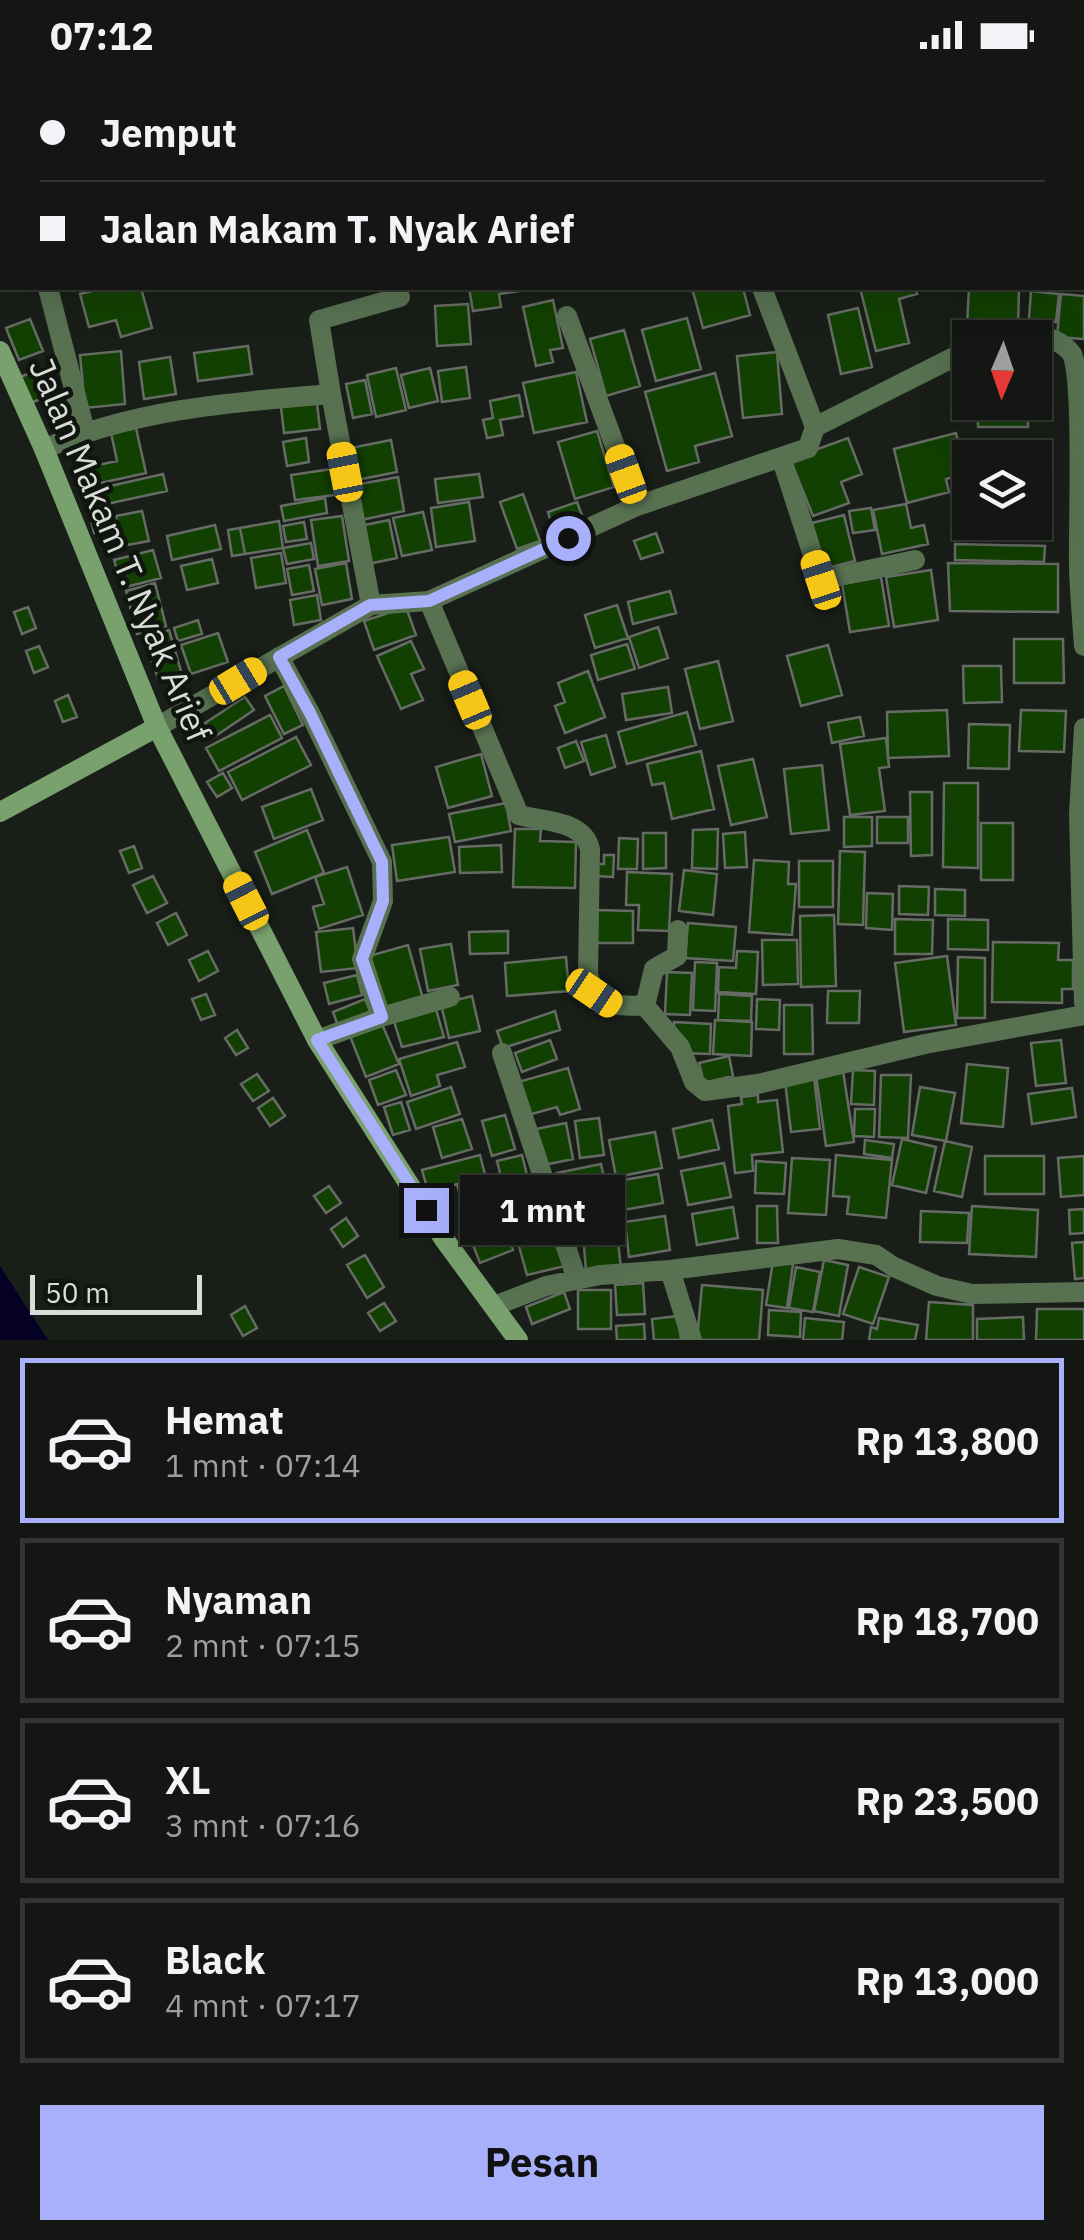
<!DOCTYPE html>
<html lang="id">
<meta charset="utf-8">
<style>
body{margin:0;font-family:"IBM Plex Sans",sans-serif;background:#1c1f1b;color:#f1f3f6;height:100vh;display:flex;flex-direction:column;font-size:38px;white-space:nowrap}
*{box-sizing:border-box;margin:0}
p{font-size:32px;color:#9d9f9f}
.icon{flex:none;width:55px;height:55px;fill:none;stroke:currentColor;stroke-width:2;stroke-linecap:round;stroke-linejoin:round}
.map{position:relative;height:1270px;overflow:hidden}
.drawer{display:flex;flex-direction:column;background:#131612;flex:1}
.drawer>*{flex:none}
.guide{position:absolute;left:0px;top:0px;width:1085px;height:220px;box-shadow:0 10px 40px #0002,0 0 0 2px #323532;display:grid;align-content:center;height:220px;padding:0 40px;background:#131612}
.needle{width:65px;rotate:182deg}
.tools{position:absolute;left:952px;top:250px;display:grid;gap:20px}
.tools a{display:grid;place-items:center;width:100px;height:100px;border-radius:0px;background:#131612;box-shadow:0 10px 40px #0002,0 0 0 2px #323532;font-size:50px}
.scale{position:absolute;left:30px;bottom:25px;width:172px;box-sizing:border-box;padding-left:10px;border:5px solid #d9dcd8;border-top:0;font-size:28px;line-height:35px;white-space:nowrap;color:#d9dcd8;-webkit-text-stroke:8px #10150f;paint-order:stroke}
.end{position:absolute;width:45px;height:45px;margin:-22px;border:12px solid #a8b0fc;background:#111;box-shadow:0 0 0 5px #111}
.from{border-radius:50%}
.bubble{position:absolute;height:70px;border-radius:0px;background:#131612;box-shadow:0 10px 40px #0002,0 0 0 2px #323532;font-size:32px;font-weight:800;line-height:70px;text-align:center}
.car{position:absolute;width:30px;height:60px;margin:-30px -15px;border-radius:12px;box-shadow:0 0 8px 2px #0007;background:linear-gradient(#f5c518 24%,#345 0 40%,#f5c518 0 76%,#345 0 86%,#f5c518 0)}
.guide b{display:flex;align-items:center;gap:35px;height:95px;font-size:38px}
.guide b+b{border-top:2px solid #323532}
.guide i{width:25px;height:25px;background:#f1f3f6}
ul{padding:18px 0 0;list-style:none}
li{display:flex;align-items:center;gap:30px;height:165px;margin:0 20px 15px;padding:0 20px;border:5px solid #323532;border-radius:0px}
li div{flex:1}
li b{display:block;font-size:38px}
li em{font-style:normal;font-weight:800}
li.selected{border-color:#a8b0fc}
li>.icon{width:90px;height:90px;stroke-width:1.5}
.button{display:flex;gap:20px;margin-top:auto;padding:20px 40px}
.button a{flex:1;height:115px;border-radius:0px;background:#a8b0fc;color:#111;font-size:40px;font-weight:800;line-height:115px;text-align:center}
.status{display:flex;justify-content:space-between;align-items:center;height:70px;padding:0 50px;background:#131612;direction:ltr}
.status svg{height:28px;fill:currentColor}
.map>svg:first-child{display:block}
</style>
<div class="status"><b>07:12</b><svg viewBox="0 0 49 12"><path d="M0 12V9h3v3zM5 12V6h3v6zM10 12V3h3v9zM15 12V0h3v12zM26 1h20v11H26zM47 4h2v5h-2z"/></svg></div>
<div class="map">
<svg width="1084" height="1270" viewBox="0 0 1084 1270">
<rect width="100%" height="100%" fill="#191e18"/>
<path fill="#050125" d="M0 1196 46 1267 48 1270H0Z"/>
<path fill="#124002" stroke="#666c65" stroke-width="2.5" d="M104 218H141L152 258 121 267 116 250 89 257 80 224Z
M469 218H525L526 220 499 224 501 237 473 241Z
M692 218H743L750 245 703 258Z
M860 218H915L917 224 899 229 909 273 876 281Z
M969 218H1019L1018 256 967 255Z
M1031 221 1059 224 1056 252 1029 249Z
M1061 224 1084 226V269L1057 267Z
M553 230 563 278 550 280 553 292 536 296 523 237Z
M468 234 471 274 437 276 435 236Z
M858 238 872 297 841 304 828 245Z
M687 248 701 299 656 311 642 260Z
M30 249 43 281 19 290 6 258Z
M624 260 640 316 606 326 590 269Z
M248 276 252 304 198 311 194 283Z
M121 281 125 334 85 338 80 285Z
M777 282 782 344 743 348 737 286Z
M170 287 176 324 144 329 139 292Z
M45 297 56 322 31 333 20 307Z
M466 297 470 328 442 332 438 301Z
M396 298 406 340 376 347 367 305Z
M430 298 438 331 409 338 401 305Z
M576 302 587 352 534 363 523 313Z
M715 303 732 366 695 376 699 392 667 401 645 322Z
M365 310 372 344 353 348 346 314Z
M519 325 523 346 500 350 503 365 487 368 483 350 493 348 490 331Z
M978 332H1028V357H978Z
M317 333 320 359 284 363 281 337Z
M136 358 146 403 78 418 74 400 117 391 111 363Z
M597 361 614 417 575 429 558 372Z
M956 363 966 404 946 409 949 422 907 433 894 379Z
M306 368 309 392 287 396 283 372Z
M848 368 862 404 841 412 849 433 813 446 790 389Z
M391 370 397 402 352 411 346 379Z
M978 371H1032V388H978Z
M332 399 335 425 295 430 291 405Z
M163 404 167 421 97 436 93 420Z
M479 404 483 427 438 433 435 409Z
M398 407 404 441 361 450 355 415Z
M1035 415H1049V470H994V452H1035Z
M523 424 540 471 517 479 500 432Z
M325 428 327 443 284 451 281 436Z
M469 432 475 471 436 477 431 438Z
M577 432 583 448 553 459 548 442Z
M906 434 911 458 924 455 928 474 882 484 873 440Z
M871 438 875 460 853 463 849 441Z
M112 441 115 459 94 463 90 446Z
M142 441 149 471 122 476 116 446Z
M423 442 432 480 402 486 393 448Z
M844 445 855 491 823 499 812 453Z
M342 446 349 491 318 496 311 450Z
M389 450 397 488 368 494 360 456Z
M279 451 283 478 245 484 240 458Z
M304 452 307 469 286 472 283 456Z
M215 455 221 479 172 490 167 466Z
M240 458 245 484 232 486 228 460Z
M656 463 663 482 641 489 634 471Z
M311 473 314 489 287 494 283 478Z
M955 474 1045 476 1044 492 955 490Z
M153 480 161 508 122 518 114 490Z
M281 483 286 513 256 518 251 488Z
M212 489 218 513 187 520 181 496Z
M346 493 352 529 322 535 315 499Z
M948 493 1058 494V542L950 541Z
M309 495 314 521 292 525 287 499Z
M931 500 938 550 894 557 886 507Z
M881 507 889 556 850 562 842 514Z
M155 513 166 556 137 564 126 521Z
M670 521 676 543 633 554 628 532Z
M317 525 321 550 294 555 290 530Z
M617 535 628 568 595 578 585 545Z
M28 537 36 558 22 564 14 542Z
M406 537 416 565 374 580 364 551Z
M198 550 202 564 178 571 174 558Z
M658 557 668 588 639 598 629 567Z
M169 560 181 601 158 609 145 567Z
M218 563 228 592 191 604 181 575Z
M1014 569H1063L1064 613H1014Z
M411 571 424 599 411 604 423 630 401 639 377 586Z
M627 574 635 599 598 610 591 585Z
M828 575 842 625 801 636 787 586Z
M39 576 48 597 34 603 26 581Z
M718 591 733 651 700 659 685 599Z
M963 596H1001L1002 632 964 633Z
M588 601 605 647 565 663 555 636 565 632 558 613Z
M284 616 303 655 284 664 265 626Z
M668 617 672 643 626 650 622 624Z
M68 625 77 647 63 652 55 631Z
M245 627 254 640 214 667 205 653Z
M947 640 949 686 888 688 887 642Z
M1021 640 1066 641 1064 682 1019 681Z
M687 642 696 675 627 694 618 662Z
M270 645 282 668 219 701 206 678Z
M860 647 864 666 832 673 828 653Z
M969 654 1010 655 1009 699 968 698Z
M606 665 615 697 591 705 581 672Z
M296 667 311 695 242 730 228 702Z
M886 668 889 697 879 698 885 741 850 745 840 674Z
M576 671 584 691 565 698 558 678Z
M701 681 714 739 672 749 664 713 652 715 647 694Z
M481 684 492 726 448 738 436 697Z
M753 689 767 747 731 755 718 696Z
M822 695 829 760 791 764 784 699Z
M223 703 232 718 217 727 207 712Z
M944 713H978V798L943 797Z
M311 719 323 750 274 769 262 737Z
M910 722H932V785L911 786Z
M506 733 511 761 455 772 449 744Z
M844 747H872V776L844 777Z
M877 747H908V773H877Z
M981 753H1013V810H981Z
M515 759H541L540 771 576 772 575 818 513 817Z
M718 759 717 799 692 798 693 760Z
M307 760 324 803 272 824 255 782Z
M745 762 747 797 725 798 723 764Z
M643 763H666V798L643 799Z
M449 767 455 802 397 811 392 775Z
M619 768 638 769 637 799H618Z
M501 775 502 802 460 803 459 777Z
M134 776 142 798 129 803 120 781Z
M840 781 865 782 863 855 838 854Z
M604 785H614L613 807 596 806V794H604Z
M754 790 789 792 788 814H796L792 865 749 862Z
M799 791H833V837H799Z
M347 797 363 845 319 859 313 837 324 834 315 807Z
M684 800 717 804 713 845 679 841Z
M627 802 672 804 669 861 638 860 639 835H626Z
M153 806 167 833 147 843 133 815Z
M899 816 929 817 928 845 899 844Z
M935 819 965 820V846L935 845Z
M867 823 893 824 892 860 866 858Z
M596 840 633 841V873H596Z
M176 843 187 865 168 875 157 853Z
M834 845 836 916 801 917 800 846Z
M895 849 933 850 932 884H895Z
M948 849 988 850V880L948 879Z
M688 853 736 857 733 891 685 888Z
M353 858 358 898 321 902 316 862Z
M508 861V883L470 884 469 862Z
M762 870H797L798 914 763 915Z
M993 872 1059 873 1058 890H1073V919H1062V933L992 932Z
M451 874 458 915 428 921 420 879Z
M408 875 423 929 384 940 369 886Z
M208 881 218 901 199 911 189 890Z
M737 881 758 882 756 924 718 922 719 897 736 898Z
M947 886 956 955 904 962 895 893Z
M566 887 569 921 507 926 505 893Z
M958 887 985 888V948H957Z
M695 892 717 893 715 941 693 940Z
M667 902 692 903 690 945 665 944Z
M357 905 362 925 329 934 324 913Z
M828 921H860L859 953H827Z
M206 924 215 945 201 950 192 929Z
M719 924 752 926 751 951 718 950Z
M472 926 480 961 449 968 441 934Z
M365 929 371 943 338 956 333 942Z
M757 929 780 930 779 960 756 959Z
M784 935H812L813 984H784Z
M435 936 444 967 402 977 393 948Z
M555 941 560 960 503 978 497 961Z
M715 950 752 952 751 986 713 984Z
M674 952 711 954 710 984 682 983 674 970Z
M382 954 399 994 366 1007 350 966Z
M237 960 248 978 236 985 225 968Z
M550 970 557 989 522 1002 515 983Z
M1061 970 1066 1013 1036 1016 1031 973Z
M457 972 465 997 437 1005 440 1016 411 1026 399 989Z
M729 986 733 1006 704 1013 699 993Z
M967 994 1008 998 1003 1057 961 1053Z
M568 998 580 1039 560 1045 557 1037 528 1045 518 1012Z
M396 1000 406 1025 378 1035 369 1010Z
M853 1000 875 1001 874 1035 851 1034Z
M843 1001 854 1072 826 1076 816 1005Z
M257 1004 269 1021 253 1031 241 1014Z
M881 1005H911L908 1068 879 1067Z
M814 1007 820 1059 791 1062 785 1011Z
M451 1017 460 1044 416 1059 407 1032Z
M920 1017 955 1023 946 1071 912 1065Z
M1072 1018 1076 1047 1032 1054 1028 1024Z
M758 1025V1032L777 1030 783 1082 752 1085 753 1101 735 1103 728 1036 742 1034 741 1027Z
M273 1028 285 1046 270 1056 258 1038Z
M401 1032 410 1060 393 1065 384 1037Z
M855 1039H875L874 1067 854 1066Z
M505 1045 515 1079 492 1086 482 1051Z
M599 1048 604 1085 580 1088 575 1051Z
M462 1049 472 1079 442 1088 433 1057Z
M712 1050 719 1079 679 1088 673 1059Z
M566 1053 573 1089 544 1095 536 1059Z
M655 1062 662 1098 616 1107 609 1070Z
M902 1069 936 1077 926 1123 892 1115Z
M865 1070 894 1074 892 1088 864 1084Z
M945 1071 972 1077 962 1127 934 1121Z
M480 1085 491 1128 463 1136 457 1114 428 1121 422 1100Z
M522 1085 527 1105 502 1111 497 1091Z
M836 1085 892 1090 886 1148 847 1144 849 1127 833 1126Z
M985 1086H1044V1124H985Z
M1084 1086V1125L1061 1127 1058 1088Z
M792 1088 830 1090 826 1145 788 1143Z
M756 1091 786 1093 784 1124 755 1123Z
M724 1093 731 1127 688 1135 681 1101Z
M601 1094 609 1130 565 1140 557 1103Z
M658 1104 663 1133 623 1140 618 1111Z
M537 1107 546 1136 514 1145 506 1116Z
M329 1116 341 1133 326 1143 314 1126Z
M494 1131 513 1180 480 1193 461 1144Z
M614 1136 616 1167 583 1169 581 1139Z
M757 1136H777L778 1173H757Z
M972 1136 1038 1140 1036 1187 969 1184Z
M733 1137 738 1168 697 1175 692 1144Z
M1084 1139V1163L1070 1164 1069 1140Z
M551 1141 565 1196 527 1205 512 1151Z
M921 1141 969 1143 967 1173 920 1172Z
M665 1146 670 1180 629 1187 625 1152Z
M346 1148 358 1166 343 1177 331 1159Z
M618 1172 621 1198 586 1202 584 1176Z
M1084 1172V1208L1075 1209 1072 1173Z
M365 1185 384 1217 367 1228 347 1195Z
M824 1190 848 1195 839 1246 814 1241Z
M773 1191 793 1194 787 1238 766 1235Z
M796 1197 820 1202 813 1242 789 1238Z
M859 1197 889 1207 873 1254 843 1244Z
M643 1213 645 1244 617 1245 615 1215Z
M702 1215 763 1220 759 1270H697Z
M578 1220H611V1259H578Z
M564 1222 570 1239 532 1254 526 1237Z
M929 1232 973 1235V1270H926Z
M384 1233 396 1251 380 1261 368 1243Z
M245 1236 257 1258 243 1266 231 1245Z
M1037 1239H1084V1270H1036Z
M769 1240 801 1242 800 1267 768 1265Z
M678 1246 681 1270H654L652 1249Z
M1023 1247 1024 1270H977V1249Z
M805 1248 844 1252 842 1270H803Z
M879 1248 918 1255 915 1270H869L871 1257 877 1259Z
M644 1254 645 1270H617L616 1256Z"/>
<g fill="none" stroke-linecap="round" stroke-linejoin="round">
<path stroke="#577151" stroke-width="20" d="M454 0 455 2
M674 0 675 2
M0 134 2 133
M48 218 85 361
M762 218 815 357
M567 246 637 436
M1001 268C1025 263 1055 262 1072 284 1084 311 1078 457 1079 499 1080 525 1082 550 1084 576
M331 324 319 250 400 227
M44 379C135 339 233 332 331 324L371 535
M781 387 821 510 915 490
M429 531 519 745C545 752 583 750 590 779L588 905C598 938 614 935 645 936L680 977 694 1012 705 1021 758 1014 925 974 1084 945
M279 587 310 643 382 792 383 831 362 889 381 947
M157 657 371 535 429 531 637 436 808 378 815 357 970 279
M1084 658 1079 744 1084 933
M645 936 654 899 677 886 678 860
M317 970 381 947 450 927
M502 983 577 1210
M670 1200 692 1270
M494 1236 546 1216 600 1205 670 1200 838 1179 876 1185 894 1197 937 1216 972 1224 1084 1222"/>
<path stroke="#78a16e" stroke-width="20" d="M0 281 44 379 157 657 317 970 444 1169 518 1270
M0 742 157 657"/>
</g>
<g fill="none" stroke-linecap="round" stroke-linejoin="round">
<path stroke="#a8b0fc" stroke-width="12" d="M426 1140 317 970 382 947 362 889 383 831 382 792 310 643 279 587 370 535 429 531 568 468"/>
</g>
<g text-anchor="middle" stroke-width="9" stroke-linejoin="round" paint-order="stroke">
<g font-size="35" fill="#d9dcd8" stroke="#10150f">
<text transform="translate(120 480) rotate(67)" y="12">Jalan Makam T. Nyak Arief</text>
</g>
</g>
</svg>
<div class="tools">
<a><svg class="needle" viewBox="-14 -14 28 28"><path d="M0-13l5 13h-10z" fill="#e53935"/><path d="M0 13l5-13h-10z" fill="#9d9f9f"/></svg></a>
<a><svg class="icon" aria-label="layers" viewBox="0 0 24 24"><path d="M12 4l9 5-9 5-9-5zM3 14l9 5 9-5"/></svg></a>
</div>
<div class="scale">50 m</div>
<i class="end from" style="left:568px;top:468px"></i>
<i class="end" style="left:426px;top:1140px"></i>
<div class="bubble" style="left:460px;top:1105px;width:165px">1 mnt</div>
<i class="car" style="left:345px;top:402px;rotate:349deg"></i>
<i class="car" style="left:626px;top:404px;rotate:340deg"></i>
<i class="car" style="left:821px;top:510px;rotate:342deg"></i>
<i class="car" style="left:238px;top:611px;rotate:59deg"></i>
<i class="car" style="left:470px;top:630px;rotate:337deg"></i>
<i class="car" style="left:246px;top:831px;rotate:333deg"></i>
<i class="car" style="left:594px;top:923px;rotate:124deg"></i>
<div class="guide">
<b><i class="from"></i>Jemput</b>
<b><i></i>Jalan Makam T. Nyak Arief</b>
</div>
</div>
<section class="drawer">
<ul>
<li class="selected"><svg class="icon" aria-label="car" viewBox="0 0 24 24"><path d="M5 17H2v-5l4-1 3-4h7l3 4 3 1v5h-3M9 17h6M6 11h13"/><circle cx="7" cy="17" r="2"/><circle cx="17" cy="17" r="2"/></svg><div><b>Hemat</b><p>1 mnt · 07:14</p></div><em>Rp 13,800</em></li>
<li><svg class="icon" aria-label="car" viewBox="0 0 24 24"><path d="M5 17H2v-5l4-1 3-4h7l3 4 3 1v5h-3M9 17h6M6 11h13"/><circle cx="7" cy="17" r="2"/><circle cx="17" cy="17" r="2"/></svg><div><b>Nyaman</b><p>2 mnt · 07:15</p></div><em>Rp 18,700</em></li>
<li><svg class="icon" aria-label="car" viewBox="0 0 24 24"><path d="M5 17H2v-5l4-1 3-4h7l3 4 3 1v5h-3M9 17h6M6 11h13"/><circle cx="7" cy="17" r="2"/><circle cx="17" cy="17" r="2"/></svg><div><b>XL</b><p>3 mnt · 07:16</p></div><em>Rp 23,500</em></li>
<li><svg class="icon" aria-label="car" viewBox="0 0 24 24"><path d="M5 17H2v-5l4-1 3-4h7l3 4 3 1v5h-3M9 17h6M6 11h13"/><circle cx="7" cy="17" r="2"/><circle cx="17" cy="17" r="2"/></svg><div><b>Black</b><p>4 mnt · 07:17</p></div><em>Rp 13,000</em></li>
</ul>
<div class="button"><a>Pesan</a></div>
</section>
